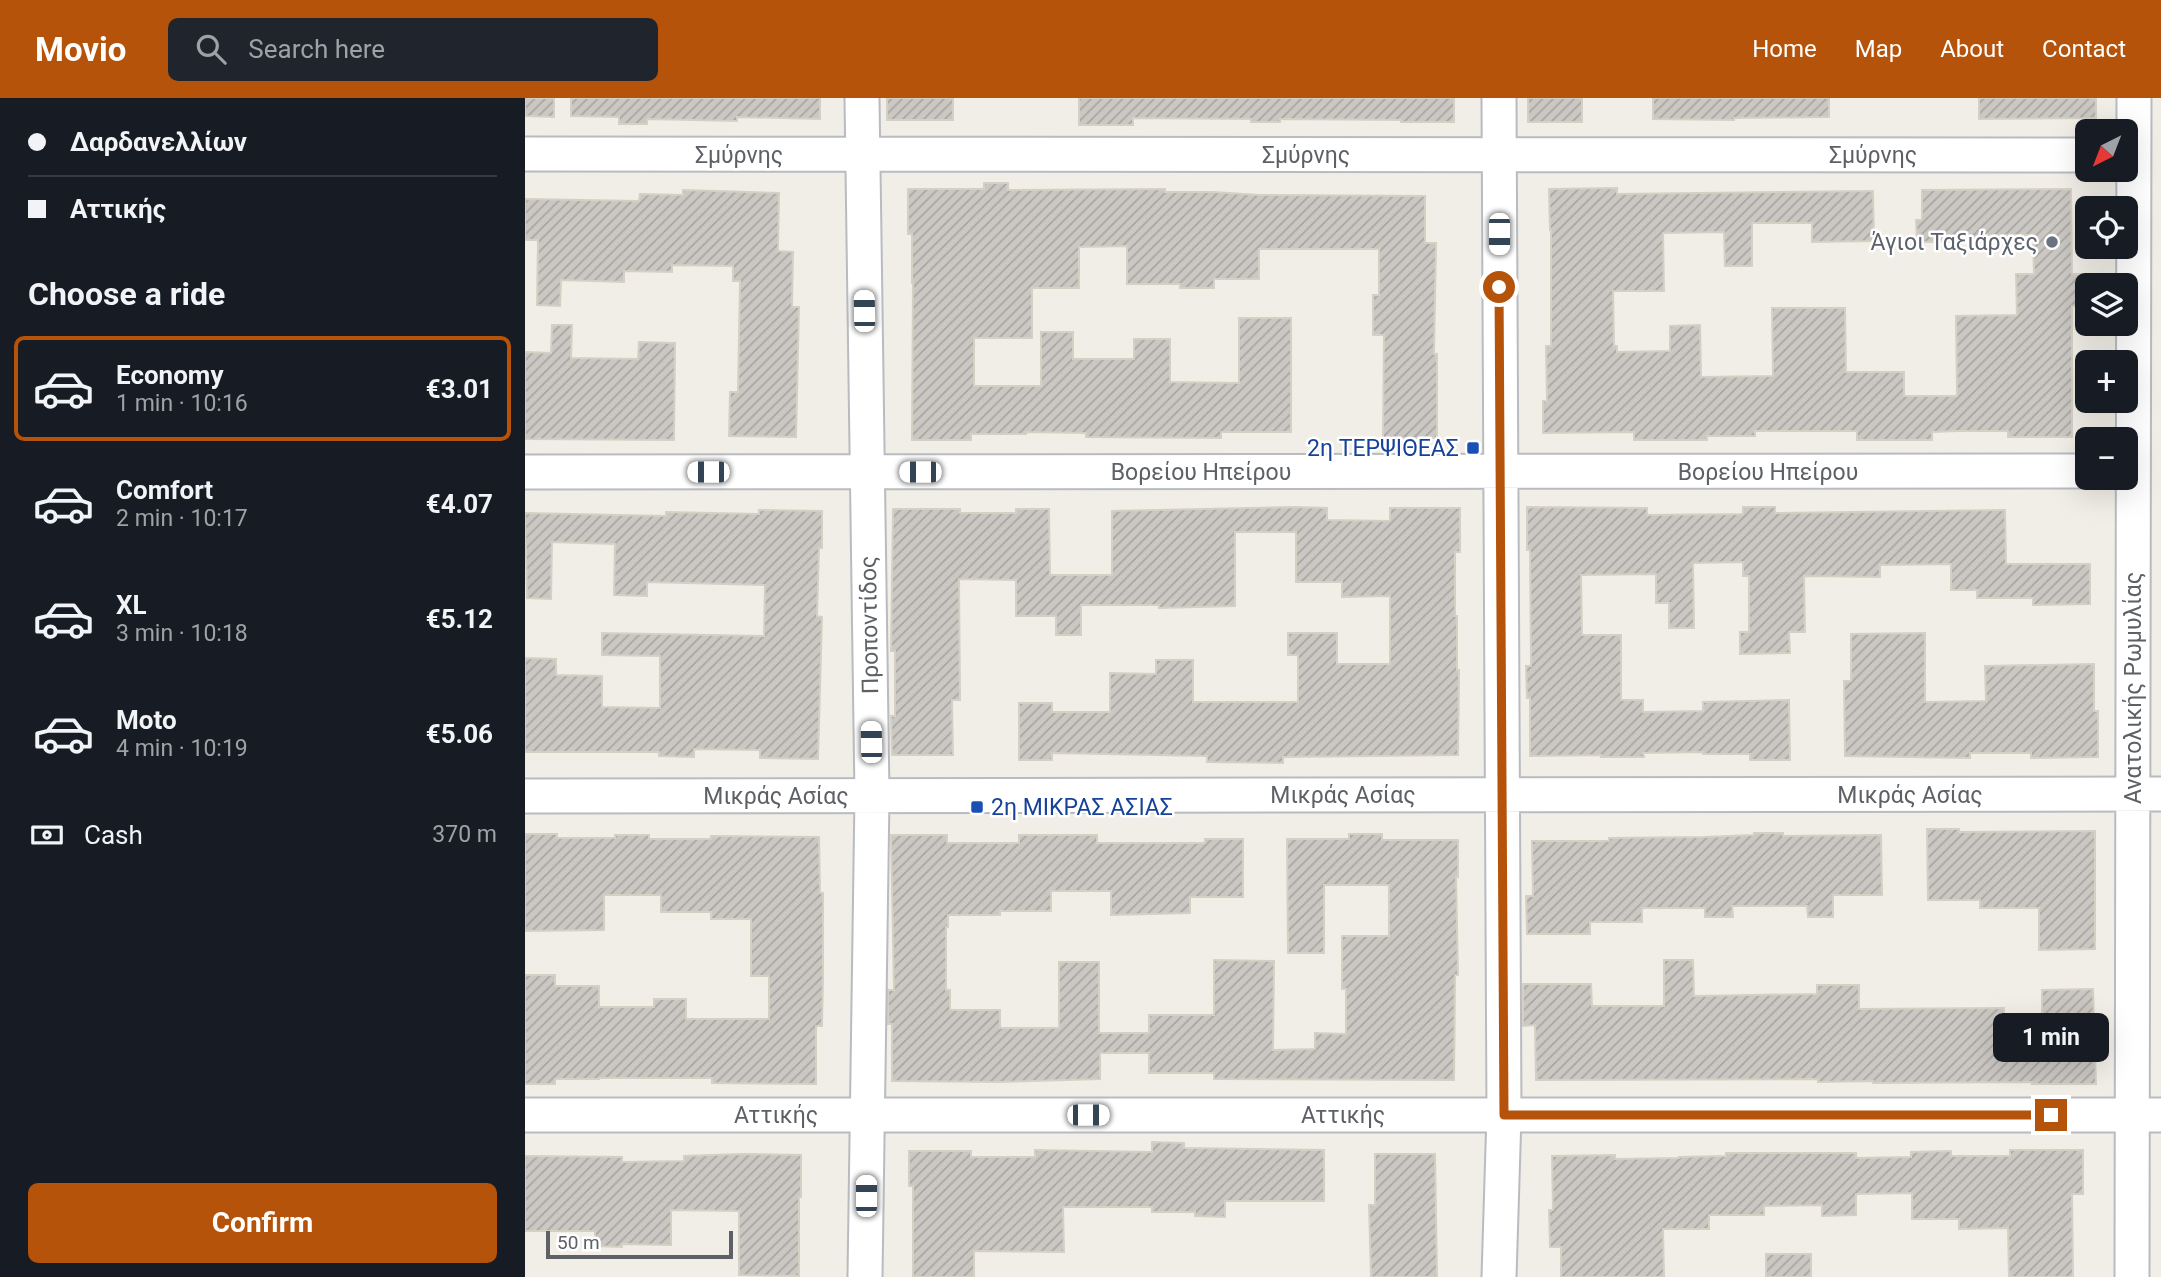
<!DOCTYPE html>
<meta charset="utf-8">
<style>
body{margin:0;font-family:Roboto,sans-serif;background:#20242c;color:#f1f3f6;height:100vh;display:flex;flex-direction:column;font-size:26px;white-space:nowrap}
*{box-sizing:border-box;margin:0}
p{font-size:23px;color:#9ea1a6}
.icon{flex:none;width:38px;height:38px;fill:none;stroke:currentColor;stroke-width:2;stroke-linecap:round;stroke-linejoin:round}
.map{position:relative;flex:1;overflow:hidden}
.details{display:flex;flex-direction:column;background:#171b24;width:525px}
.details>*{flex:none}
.guide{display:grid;align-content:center;height:154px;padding:0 28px;background:#171b24}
.needle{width:46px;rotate:222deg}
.tools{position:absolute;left:1550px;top:21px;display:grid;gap:14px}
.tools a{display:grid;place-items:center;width:63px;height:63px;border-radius:10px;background:#171b24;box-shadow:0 7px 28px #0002;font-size:35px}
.scale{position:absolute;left:21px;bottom:18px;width:187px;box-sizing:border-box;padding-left:7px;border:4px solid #5d6166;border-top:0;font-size:19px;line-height:24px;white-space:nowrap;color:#5d6166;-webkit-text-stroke:5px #fff;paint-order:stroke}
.end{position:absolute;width:32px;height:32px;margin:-16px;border:9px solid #b45309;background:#fff;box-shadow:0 0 0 4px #fff}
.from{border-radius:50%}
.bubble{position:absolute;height:49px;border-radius:10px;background:#171b24;box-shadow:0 7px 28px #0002;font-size:23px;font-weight:700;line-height:49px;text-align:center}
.car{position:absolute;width:21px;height:42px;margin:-21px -10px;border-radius:9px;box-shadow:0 0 5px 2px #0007;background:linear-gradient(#fff 24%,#345 0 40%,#fff 0 76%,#345 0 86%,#fff 0)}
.guide b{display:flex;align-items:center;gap:24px;height:66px;font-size:26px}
.guide b+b{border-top:2px solid #363941}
.guide i{width:18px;height:18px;background:#f1f3f6}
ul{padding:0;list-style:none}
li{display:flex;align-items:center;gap:21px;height:105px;margin:0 14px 10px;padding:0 14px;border:4px solid transparent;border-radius:10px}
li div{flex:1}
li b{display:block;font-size:26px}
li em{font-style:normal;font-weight:700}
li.active{border-color:#b45309}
li>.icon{width:63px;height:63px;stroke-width:1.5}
h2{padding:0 28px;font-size:32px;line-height:84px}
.pay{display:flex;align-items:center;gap:18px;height:77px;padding:0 28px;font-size:26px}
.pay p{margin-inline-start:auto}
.action{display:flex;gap:14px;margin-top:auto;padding:14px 28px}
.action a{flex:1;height:80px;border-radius:10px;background:#b45309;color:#fff;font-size:28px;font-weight:700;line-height:80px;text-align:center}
header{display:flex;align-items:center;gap:42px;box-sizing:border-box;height:98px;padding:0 35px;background:#b45309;color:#fff}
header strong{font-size:33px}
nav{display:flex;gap:38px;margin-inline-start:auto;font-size:24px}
.search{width:490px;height:63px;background:#20242c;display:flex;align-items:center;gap:18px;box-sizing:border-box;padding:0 24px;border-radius:10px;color:#9ea1a6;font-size:26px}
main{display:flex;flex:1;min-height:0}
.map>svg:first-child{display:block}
</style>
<header>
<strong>Movio</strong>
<div class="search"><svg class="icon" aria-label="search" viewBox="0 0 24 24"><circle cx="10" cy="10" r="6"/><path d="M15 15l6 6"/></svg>Search here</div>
<nav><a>Home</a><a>Map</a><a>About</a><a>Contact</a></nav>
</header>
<main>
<section class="details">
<div class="guide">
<b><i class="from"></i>Δαρδανελλίων</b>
<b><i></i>Αττικής</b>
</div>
<h2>Choose a ride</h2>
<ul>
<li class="active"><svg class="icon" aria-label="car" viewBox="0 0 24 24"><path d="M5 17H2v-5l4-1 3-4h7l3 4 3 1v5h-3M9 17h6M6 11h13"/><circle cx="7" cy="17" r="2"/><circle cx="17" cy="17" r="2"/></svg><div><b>Economy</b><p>1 min · 10:16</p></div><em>€3.01</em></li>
<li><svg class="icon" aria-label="car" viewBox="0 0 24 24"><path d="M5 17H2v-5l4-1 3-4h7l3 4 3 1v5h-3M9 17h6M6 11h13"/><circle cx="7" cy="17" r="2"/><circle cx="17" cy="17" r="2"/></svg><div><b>Comfort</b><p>2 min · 10:17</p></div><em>€4.07</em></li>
<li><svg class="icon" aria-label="car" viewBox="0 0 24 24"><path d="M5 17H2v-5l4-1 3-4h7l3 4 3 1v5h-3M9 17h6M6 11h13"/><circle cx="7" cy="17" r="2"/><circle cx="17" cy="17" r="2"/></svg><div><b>XL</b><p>3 min · 10:18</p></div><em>€5.12</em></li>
<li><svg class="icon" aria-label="car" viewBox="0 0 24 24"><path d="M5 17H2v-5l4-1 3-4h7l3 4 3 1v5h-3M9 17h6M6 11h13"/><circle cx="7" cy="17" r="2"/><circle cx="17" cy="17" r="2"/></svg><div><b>Moto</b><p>4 min · 10:19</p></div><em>€5.06</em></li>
</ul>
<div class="pay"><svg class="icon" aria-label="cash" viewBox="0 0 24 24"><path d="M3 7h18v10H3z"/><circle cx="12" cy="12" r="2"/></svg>Cash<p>370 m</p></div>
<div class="action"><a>Confirm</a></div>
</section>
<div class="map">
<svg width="1636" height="1179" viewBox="0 0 1636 1179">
<defs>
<pattern id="building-hatch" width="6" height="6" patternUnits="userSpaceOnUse" patternTransform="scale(1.75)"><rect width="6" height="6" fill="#cbc8c3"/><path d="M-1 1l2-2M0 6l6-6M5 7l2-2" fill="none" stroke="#a8a6a2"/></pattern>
</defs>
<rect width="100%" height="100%" fill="#f0eee6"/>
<path fill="url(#building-hatch)" stroke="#d5d0c4" stroke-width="2" d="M0 0H29V19L0 18Z
M46 0H295V21L212 19V23L122 21V26H94V19L46 18Z
M362 0H428V22H362Z
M554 0H929V24H876V22L755 21V24H726V21L608 20V27H554Z
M1003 0H1057V24H1003Z
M1128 0H1304V19L1209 20V22L1128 21Z
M1454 0H1571V20L1454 21Z
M459 85H483V92L640 91V94H688L734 97 900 98V145H911L909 256H912V340H858L859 237H848V197H854V151H734V181H689V190H655V186H602V148L554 149V190H507V240H449V288H516V234H548V261H609V241H645V284L714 285V220H766V334H696V340L561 339V335L501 334V336H446V342H387L388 185H387V136H383V91H459Z
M1092 90V96L1348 93 1349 143 1287 144V125H1227V168H1200L1199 134 1138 135 1139 193H1088L1089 248H1092V254L1145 253V228L1175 227 1176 279 1248 278 1247 210H1320L1321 274H1379V298H1432L1431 218 1492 217 1491 176H1509L1508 137H1456V144H1392L1391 122H1397V92L1546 91 1547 176H1559V208H1547V339H1483V333H1433L1407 334V342H1332V333H1230V338H1182V342H1109V334L1018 335V303H1022L1021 248H1026V132H1025L1024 91Z
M158 92 254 95 253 153 268 154 267 209H274L271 339 204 338 205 294H213L215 183H208V168L147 167V174L99 173V184L36 182 35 208 12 207 13 142H0V101L114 103 115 96 158 97Z
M27 227H47L46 260 113 261 114 244 150 245 149 342 0 341V254L26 255Z
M771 409 802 410V422L865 423V410H935V454H930V518H932V572H934L933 657 758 659V665L682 664V658L527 655V662H494V605H527V614H585V575L631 576V562H668V604H773V557H763V535H812V566H865V498L817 499V484H771V434H710V508L634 510V507H556V537H531V518H491V482L434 481 435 602H427L428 657H367L366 618H370V553H366L368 411H435V415H491V411H524L525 477H587V413Z
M1002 409 1122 410V417L1218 416V409H1250V415L1480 412 1481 466H1565V506L1508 507V500H1452V492H1426V466L1355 467V479L1279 478 1280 534H1264L1265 555 1215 556V534H1224V478H1218V464L1168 465 1169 530H1144V505H1131V476L1056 477 1057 537H1096V602H1118V614L1178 613V604L1264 602 1265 662H1225V656H1178V654L1118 655 1119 659H1076V657L1005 658V600H1002L1001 568H1006L1005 452H1002Z
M234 412 297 413V450H294L292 518 297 519 293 661 235 660V652L169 651V659L134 658V654H0V560L31 561V577L77 578V609L135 610V558L77 557V535L239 538 240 487 122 484V498L89 497 90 446 27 444 26 501 2 500 0 415 141 418V414L234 416Z
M1400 535V604L1461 603 1460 568 1569 566V613H1573V659L1506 660V655H1445V660L1320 658 1319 583H1326V536Z
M1402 731H1434V734L1570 733V851L1514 852V810H1455V802H1403Z
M1229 735H1258V738L1356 737 1357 797H1308V819H1283L1282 808H1207L1208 819H1180V810H1117V824H1065V836H1002L1001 798H1008L1007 743H1084V740L1179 739 1229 737Z
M0 736H32V740H90V737H124V741H186V738L294 739 295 795H298V878L297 928H291V986L187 985V980H74V981H30V986H0V877H30V888H74V909H129V901H161V921H244V878H226V821H186V814H136V797H79V832L0 833Z
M824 736H857V742H933V779H931L933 877H930L929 982 689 981V975H624V955H575V981L475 984 367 983V926H363V892H369L366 737H422V745H494V737H572V745H680V741H718V799H665V815L586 817V793H526V813H475V817H423V829H421V892H425V912H475V930H534V864H574V935H624V917H689V862L749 863 748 952 790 951V935L821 936V891H817V838H864V787H799V855H763L762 741H824Z
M1139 862H1168L1169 898 1292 896V887H1334V911L1479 910V944H1517V892L1568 891 1571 986H1507V984L1348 985V983L1293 984V981L1011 982 1010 927 998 928V886H1066L1067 908H1139Z
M627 1044 659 1045V1050L799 1052V1103H700V1119L670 1118V1114H627V1109H538L539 1154 449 1153V1179H388V1088H384V1053H446V1059H510V1052L627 1054Z
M1485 1052H1558V1096H1547L1548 1179H1484L1483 1130 1434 1131V1121H1387V1095L1331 1096V1117L1297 1118V1107L1239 1108V1117H1184V1131H1138L1139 1179H1036V1149H1025L1024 1112H1028L1027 1058 1090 1057V1061L1154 1060V1059L1201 1058V1055H1331V1060L1386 1059V1054L1426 1053V1058H1485Z
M217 1056 276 1057V1099H274V1178L214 1177V1113L146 1112V1147L97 1146V1149L70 1148V1133H0V1058L97 1059V1064L159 1063V1058Z
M850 1056H910L912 1179H846L844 1107H850Z
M1241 1156H1286V1179H1241Z"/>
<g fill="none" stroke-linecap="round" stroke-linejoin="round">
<g stroke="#b8bbc0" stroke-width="37">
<path id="minor" d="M337 0 347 698 340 1179
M0 56 1563 57
M0 374 1563 373
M0 698 1636 696
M0 1017H1636
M974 1179 979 1017 974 0
M1607 1179 1609 0"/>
</g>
<use href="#minor" stroke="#fff" stroke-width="33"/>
</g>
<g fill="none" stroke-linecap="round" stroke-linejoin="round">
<path stroke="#b45309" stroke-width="9" d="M974 189 979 1017H1526"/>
</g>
<circle fill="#6b7280" stroke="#fff" stroke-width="2.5" cx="1527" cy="144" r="7"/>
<g fill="#1a4fb4" stroke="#fff" stroke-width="2.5">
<rect x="941" y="343" width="14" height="14" rx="3.5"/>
<rect x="445" y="702" width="14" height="14" rx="3.5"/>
</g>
<g text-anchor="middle" stroke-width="5" stroke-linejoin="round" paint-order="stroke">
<g font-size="23" fill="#5d6166" stroke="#fff">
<text x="214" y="65">Σμύρνης</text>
<text x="781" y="65">Σμύρνης</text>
<text x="1348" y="65">Σμύρνης</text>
<text x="676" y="382">Βορείου Ηπείρου</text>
<text x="1243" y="382">Βορείου Ηπείρου</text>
<text transform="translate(344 527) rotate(-91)" y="8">Προποντίδος</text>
<text transform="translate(1608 590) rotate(-90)" y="8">Ανατολικής Ρωμυλίας</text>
<text x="818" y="705">Μικράς Ασίας</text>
<text x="1385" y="705">Μικράς Ασίας</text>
<text x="251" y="706">Μικράς Ασίας</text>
<text x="251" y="1025">Αττικής</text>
<text x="818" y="1025">Αττικής</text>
</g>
<g font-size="23" fill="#5b616d" stroke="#fff" text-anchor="end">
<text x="1513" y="152">Άγιοι Ταξιάρχες</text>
</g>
<g font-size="23" fill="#164399" stroke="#fff" text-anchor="end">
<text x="934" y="358">2η ΤΕΡΨΙΘΕΑΣ</text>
<text x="466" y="717" text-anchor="start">2η ΜΙΚΡΑΣ ΑΣΙΑΣ</text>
</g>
</g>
</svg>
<div class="tools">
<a><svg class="needle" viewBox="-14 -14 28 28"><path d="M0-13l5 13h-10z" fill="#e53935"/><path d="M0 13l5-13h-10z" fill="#9ea1a6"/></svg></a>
<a><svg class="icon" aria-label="locate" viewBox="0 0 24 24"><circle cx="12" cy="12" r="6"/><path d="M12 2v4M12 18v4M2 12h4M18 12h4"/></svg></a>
<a><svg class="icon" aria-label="layers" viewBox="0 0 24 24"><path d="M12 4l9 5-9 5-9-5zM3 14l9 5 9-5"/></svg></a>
<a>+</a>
<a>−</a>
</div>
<div class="scale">50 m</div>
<i class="end from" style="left:974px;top:189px"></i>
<i class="end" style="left:1526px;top:1017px"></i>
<div class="bubble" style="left:1468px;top:915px;width:116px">1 min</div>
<i class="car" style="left:974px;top:136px;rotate:180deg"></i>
<i class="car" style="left:339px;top:213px;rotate:359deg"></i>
<i class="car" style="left:183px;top:374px;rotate:270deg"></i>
<i class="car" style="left:395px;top:374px;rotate:270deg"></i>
<i class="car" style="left:346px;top:644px;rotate:359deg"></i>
<i class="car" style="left:563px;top:1017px;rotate:90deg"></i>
<i class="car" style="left:341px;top:1098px;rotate:0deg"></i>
</div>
</main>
